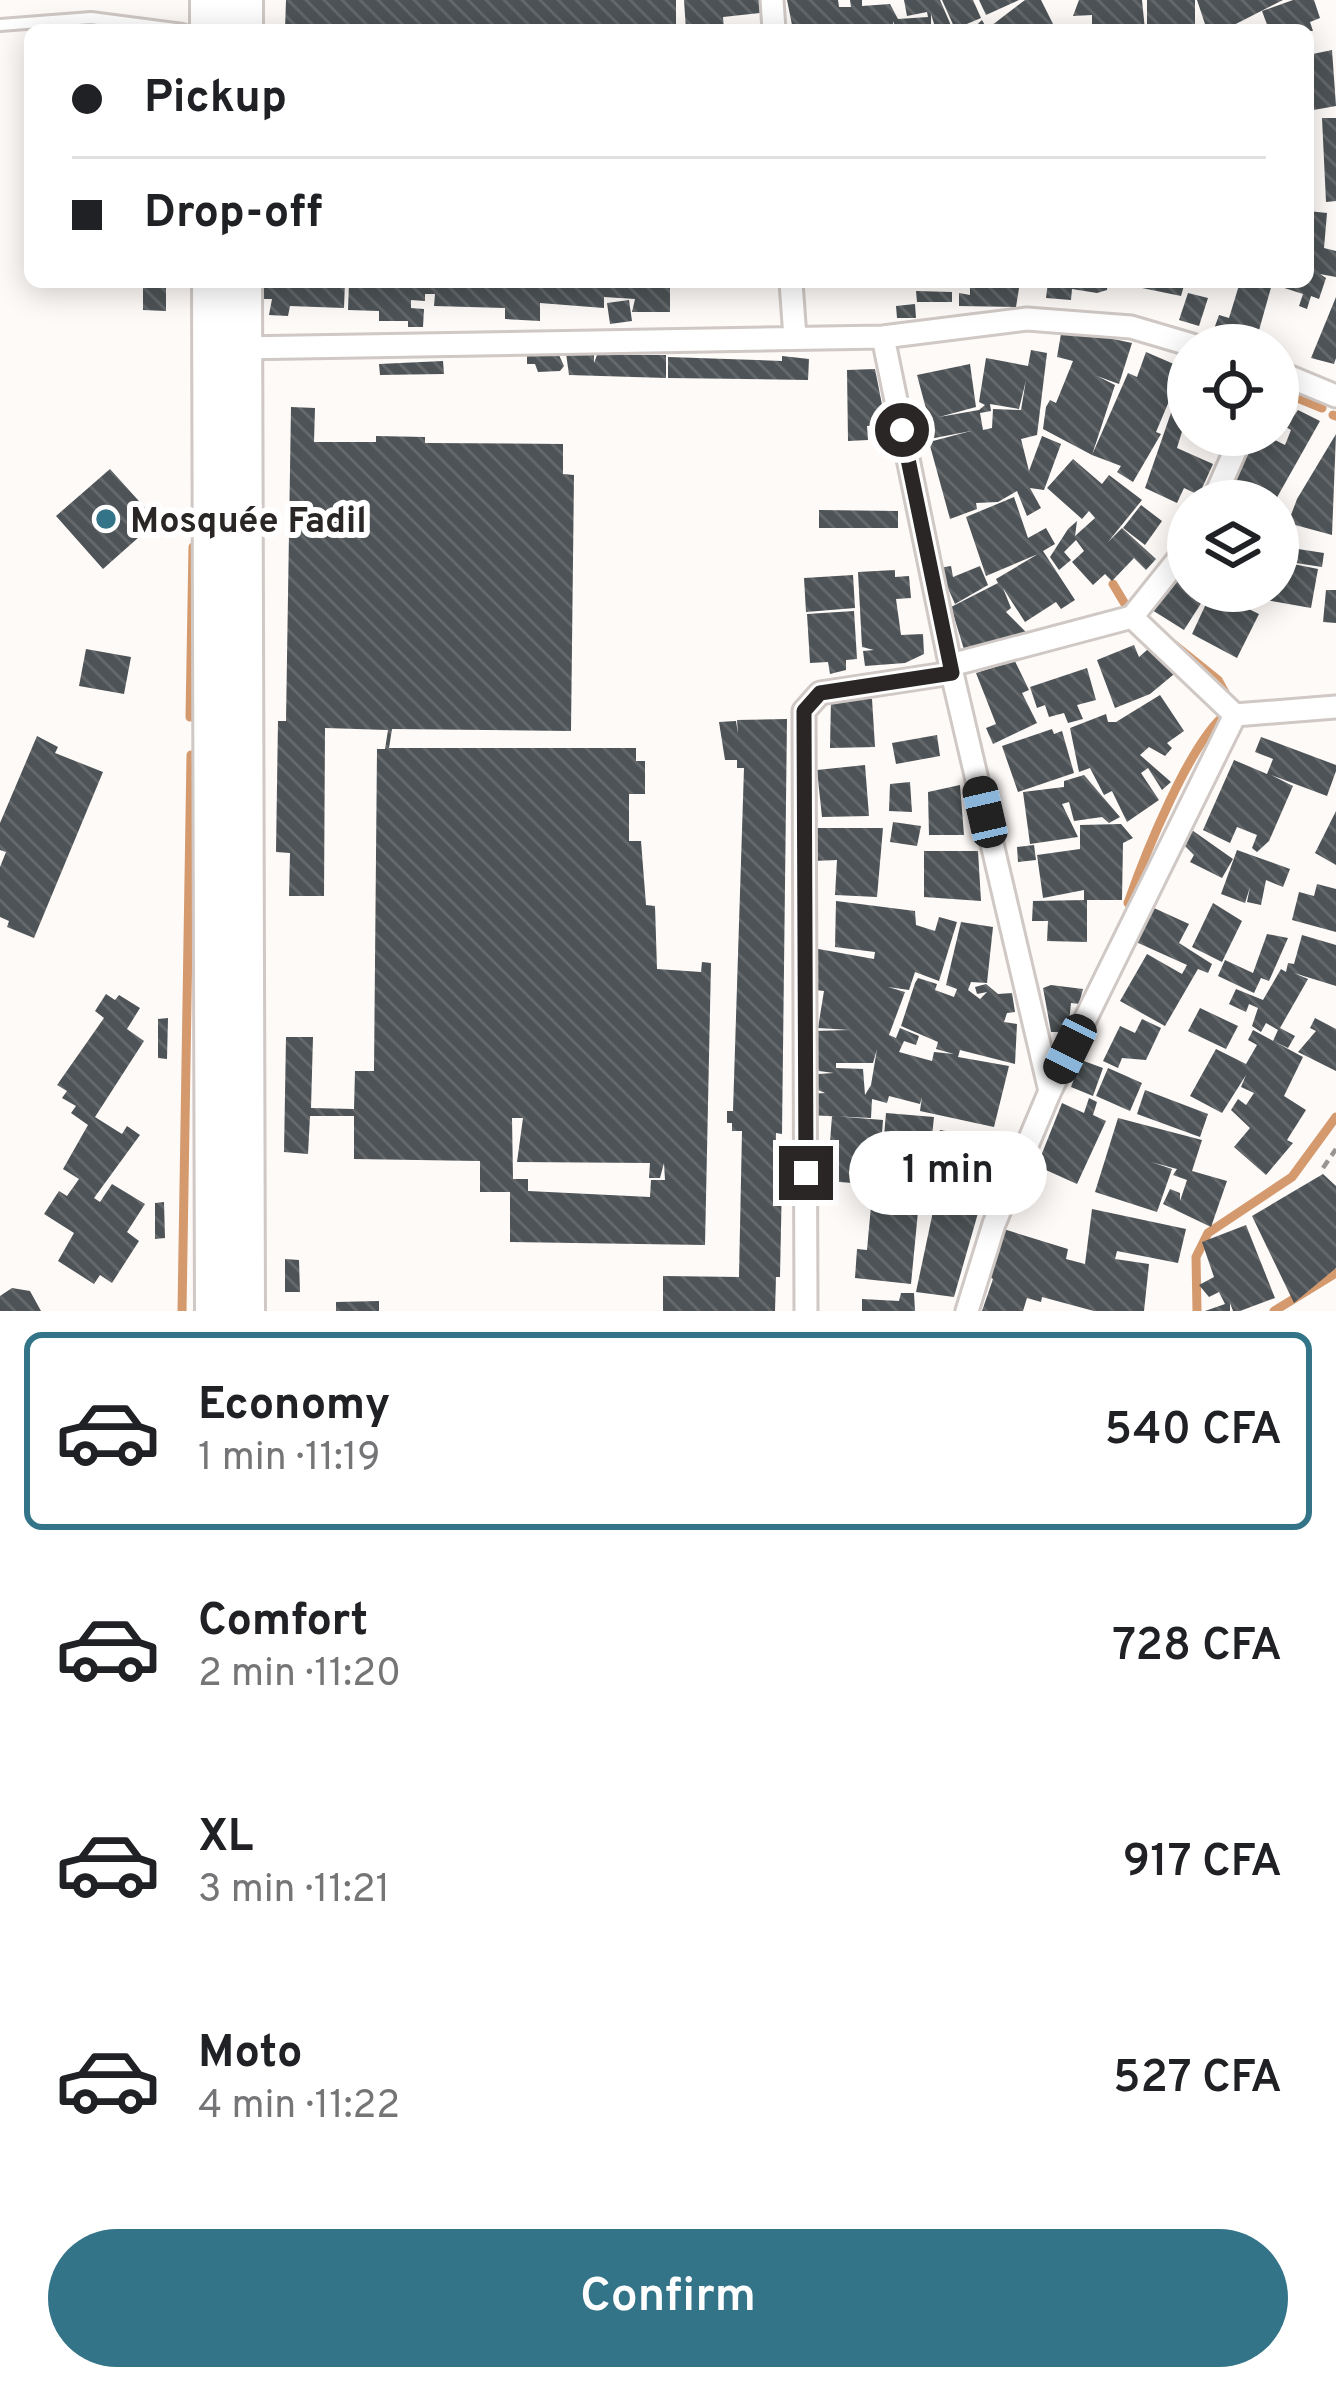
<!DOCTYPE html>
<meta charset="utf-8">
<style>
body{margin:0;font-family:Overpass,sans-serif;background:#f2f2f2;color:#202124;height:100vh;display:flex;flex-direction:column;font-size:45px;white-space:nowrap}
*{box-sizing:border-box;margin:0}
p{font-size:39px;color:#757577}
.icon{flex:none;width:66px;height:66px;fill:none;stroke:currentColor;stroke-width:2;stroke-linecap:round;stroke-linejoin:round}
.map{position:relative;height:1311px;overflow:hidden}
.drawer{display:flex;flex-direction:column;background:#fff;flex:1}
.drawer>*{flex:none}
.guide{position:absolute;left:24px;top:24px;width:1290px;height:264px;border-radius:18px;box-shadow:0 6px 30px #0003;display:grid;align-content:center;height:264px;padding:0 48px;background:#fff}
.buttons{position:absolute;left:1167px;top:324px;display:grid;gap:24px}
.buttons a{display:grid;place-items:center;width:132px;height:132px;border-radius:50%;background:#fff;box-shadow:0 6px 30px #0003;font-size:60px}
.end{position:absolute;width:54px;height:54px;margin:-27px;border:15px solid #292625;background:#fff;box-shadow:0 0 0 6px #fff}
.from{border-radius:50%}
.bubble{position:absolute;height:84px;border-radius:42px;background:#fff;box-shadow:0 6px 30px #0003;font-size:39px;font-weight:600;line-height:84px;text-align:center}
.car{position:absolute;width:36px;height:72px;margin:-36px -18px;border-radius:15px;box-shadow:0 0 9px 3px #0007;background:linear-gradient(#222 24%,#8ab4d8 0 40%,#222 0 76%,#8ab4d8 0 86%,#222 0)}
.guide b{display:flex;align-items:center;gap:42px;height:114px;font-size:45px}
.guide b+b{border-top:3px solid #e0e0e0}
.guide i{width:30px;height:30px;background:#202124}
ul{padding:21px 0 0;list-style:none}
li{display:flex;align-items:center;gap:36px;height:198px;margin:0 24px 18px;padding:0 24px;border:6px solid transparent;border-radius:18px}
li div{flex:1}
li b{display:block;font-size:45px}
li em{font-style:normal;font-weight:600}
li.on{border-color:#347488}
li>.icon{width:108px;height:108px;stroke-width:1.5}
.primary-button{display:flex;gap:24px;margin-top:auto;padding:24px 48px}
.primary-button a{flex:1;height:138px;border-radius:72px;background:#347488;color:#fff;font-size:48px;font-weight:600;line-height:138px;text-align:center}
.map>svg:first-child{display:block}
</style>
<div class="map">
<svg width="1336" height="1311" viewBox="0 0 1336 1311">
<defs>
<pattern id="building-back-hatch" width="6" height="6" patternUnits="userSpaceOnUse" patternTransform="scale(3)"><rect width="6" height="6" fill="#4d5356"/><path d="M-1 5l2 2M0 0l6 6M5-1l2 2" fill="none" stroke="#64686b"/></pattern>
</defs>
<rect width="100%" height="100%" fill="#fefaf8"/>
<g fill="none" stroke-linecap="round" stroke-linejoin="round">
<path stroke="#d4996d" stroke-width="9" d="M1278 390 1322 408
M1333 415 1336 416
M1113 584 1131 614
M1172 643 1218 680 1228 698
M190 717 193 547
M1128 903C1144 857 1190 741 1227 713
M182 1311 191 755
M1197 1311 1196 1257 1208 1233 1292 1177 1336 1117
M1274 1311 1336 1273"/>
</g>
<path fill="url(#building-back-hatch)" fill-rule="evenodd" d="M286 0H676V30H285Z
M684 0H759L760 13 723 17 724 30H686Z
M787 0H838L839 7H851L850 0H862V6L890 4 898 19 928 17 927 12 907 16 904 0H940L953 30H936L931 14V30H894V21L891 30H793Z
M942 0H973L981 18 955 29Z
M979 0H1019L986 15Z
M1025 0H1041L1056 30H971L982 20 987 29Z
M1079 0H1142L1145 30H1092V15L1073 16Z
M1147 0H1195V30H1147Z
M1197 0H1283L1224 30H1207Z
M1293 0H1314L1320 18 1310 22 1313 31 1269 30 1262 11Z
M1332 50 1336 106 1308 111V55Z
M1322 118H1336V201L1326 202Z
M1308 211 1327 213 1324 248 1336 251V277L1320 274 1326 278 1319 299 1311 296 1307 309 1299 306 1303 294 1272 284 1256 341 1214 329 1219 315 1229 318 1240 282H1308Z
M143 282H166V311L143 310Z
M259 282H345L344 308 290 306 288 316 269 315 272 299H261Z
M670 282V312H632L635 299 604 297V308L540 303V321L505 319V308L434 306 435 294H425V301L411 300V308L424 309 423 327H408V321H379V311L348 310 349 283Z
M1020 282 1016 307 959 306V293L970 295V283Z
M1048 282H1108L1107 290 1097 293 1072 289 1071 300 1046 298Z
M1113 282H1185L1181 296Z
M916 291 952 292V302H917Z
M1188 293 1208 298 1199 326 1179 320Z
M1336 297V358L1334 364 1311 358Z
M629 300 632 321 610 324 607 303Z
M915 304 916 318H897L896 306Z
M1062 328 1132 343 1119 384 1097 376 1115 385 1092 455 1043 429 1046 407 1050 400 1056 403 1073 361 1057 357Z
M1031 350 1047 353 1037 435 1021 439 1029 471 1042 436 1061 444 1044 490 1030 488 1041 508 1027 516 1017 491 998 502 976 503 977 509 950 519 929 442 971 431 924 440 921 421 929 420 917 375 970 364 976 407 939 417 979 410 985 405 979 402 986 358 1028 366ZM1026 380 1021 410 993 409 992 428 983 430 980 413 991 411 990 404 1019 409Z
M1146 352 1183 368 1156 432 1161 434 1133 482 1117 472 1121 466 1092 455 1128 373 1137 377Z
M527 353 559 355 564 366 560 371 538 372 535 364H527Z
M566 353 594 354V363L597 355H666V378L569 375Z
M782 356 809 359 808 380 668 378V357L782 361Z
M443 361 444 374 380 375 379 364Z
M875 369 886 425 867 426 868 440 848 441 847 370Z
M291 407 315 408 314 442H376V436L425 437V443L563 444V474L574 475 571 731 392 729 389 748H636V761H645V794H629V841H641L646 905 655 906 657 969 701 972 702 962 711 963 705 1245 510 1242V1192H480V1161L354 1159V1116H310L308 1154 284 1152 286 1037H313L311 1108 354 1109 355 1071H374L377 749H385L388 730 325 728 324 896H289L290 853 276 852 278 721H286ZM512 1118H523L517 1162 650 1163 649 1178H660L664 1163 665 1180H651L650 1197 528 1191V1179H513Z
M1173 407 1188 412 1177 448 1213 464 1199 495 1184 488 1177 503 1145 488Z
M1298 410 1320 421 1275 501 1226 476 1247 435H1265L1285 445 1291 430 1286 427Z
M1336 434 1332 535 1288 523 1297 499Z
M1073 459 1102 484 1109 475 1142 500 1108 542 1122 528 1156 559 1146 570 1134 558 1112 581 1105 574 1093 585 1072 562 1084 551 1076 540 1064 552 1071 560 1059 570 1050 557 1068 529 1077 521 1075 536 1095 518 1089 511 1082 519 1047 488Z
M110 469 157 521 103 569 56 516Z
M1014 497 1028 538 1046 528 1055 544 1043 551 1075 600 1061 609 1056 602 1025 622 1003 588 1011 608 1006 612 1026 632 966 656 951 607 998 583 996 579 1038 554 986 576 966 517Z
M1141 505 1162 521 1145 545 1123 528Z
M819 510 898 511V528H819Z
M1298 549 1324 553 1322 567 1296 563Z
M1278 561 1318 569 1311 608 1260 599 1261 591H1278Z
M951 566 953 577 980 566 988 585 955 604 939 568Z
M895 570V577L909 576 911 598 896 599 901 635 923 634 924 654 905 663 865 666 863 651 874 650 862 647 858 572Z
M1177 574 1188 581V591L1207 594 1184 630 1152 610Z
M853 575 855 608 806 612 804 578Z
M1326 590H1336V623L1323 622Z
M1212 591 1259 614 1237 658 1192 634Z
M854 611 857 659 846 660V670L830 674 828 662 810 663 807 614Z
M1154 644 1179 670 1150 694 1115 708 1097 660 1134 645 1139 657Z
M86 649 131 657 124 694 79 686Z
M1010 651 1029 690 1022 693 1037 723 993 744 986 728 996 724 976 673 1005 664 1001 654Z
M1087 668 1096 700 1077 705 1083 719 1068 723 1064 713 1049 717 1045 705 1037 708 1030 687Z
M1160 695 1184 731 1167 743 1172 748 1165 756 1149 747 1140 755 1171 782 1162 790 1148 768 1141 773 1159 800 1127 822 1112 791 1104 795 1090 768 1079 772 1070 728 1106 714 1108 722H1116Z
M872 699 875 747 830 748 831 700Z
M787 719 782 1134 776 1133 775 1179H782L780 1277H776L775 1311H663V1276L739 1277 742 1131H732V1123H727V1111H733L744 768H737V760H725L719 722 736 721 738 734 737 720Z
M1052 729 1054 734 1062 731 1074 773 1018 792 1002 746Z
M937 735 940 756 896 764 892 743Z
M37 736 58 747 55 753 103 772 34 938 7 927 9 921 0 917V867L6 852 0 850V823Z
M1261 737 1336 765V771L1327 796 1271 775 1293 786 1269 841 1257 852 1252 848 1257 835 1237 827 1230 843 1203 830 1234 760 1267 774 1273 759 1255 752Z
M865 765 869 816 822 817 817 770Z
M1084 775 1120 817 1109 823 1102 817 1074 821 1069 802 1062 804 1078 837 1030 844 1023 792 1064 787V781Z
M910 782 912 812 889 811 890 784Z
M960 785 964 835H929L928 792Z
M1336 811V865L1315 853Z
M893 822 921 826 917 846 890 842Z
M1121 824 1133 838 1123 843 1122 900H1084V890L1043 898 1037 855 1080 849V825Z
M813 828H883L877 897 835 895 837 860 813 861Z
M1189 828 1233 859 1222 878 1190 862 1194 855 1184 845 1179 856 1172 852Z
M1034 845 1036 860 1018 862 1017 847Z
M1237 850 1290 869 1283 887 1266 880 1261 905 1247 902 1250 887 1245 903 1221 894Z
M924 851H978L981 901 924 897Z
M1317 884 1336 889V932L1292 920 1299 892 1314 896Z
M1087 900V942L1047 941 1048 921H1032L1033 901Z
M836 901 915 911 916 925 935 931 939 917 957 922 939 981 915 972 909 990 888 987 905 992 889 1035 896 1038 900 1028 919 1036 916 1045 904 1041 899 1052 932 1061 934 1052 954 1054 936 1049 938 1042 901 1026 915 983 918 978 937 984 935 990 954 997 957 989 946 985 961 922 993 927 987 983 971 982 968 990 980 999 987 992 977 994 975 987 986 984 998 994 1012 993 1015 1012 1007 1013 1004 1022 1017 1024 1015 1064 960 1050 958 1057 1009 1066 994 1127 920 1111 922 1097 920 1104 889 1096 887 1103 872 1099 871 1118 807 1115V1094L825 1093 818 1090V1074L834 1073 819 1071 814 1063V1031L850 1030 818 1028 824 991 807 989 813 948 874 959 875 952 835 947ZM877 1049 871 1085 865 1095 863 1069 836 1068V1063H873Z
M1213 903 1242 921 1222 962 1192 947Z
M1154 908 1189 924 1179 943 1212 964 1208 973 1198 969 1165 1026 1120 1001 1147 954 1182 974 1187 965 1136 942Z
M1267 934 1288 938 1269 981 1261 978 1254 993 1218 976 1225 960 1253 973Z
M1302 935 1336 945V986L1294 973 1308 979 1280 1028 1295 1036 1288 1048 1273 1041 1278 1030 1266 1023 1261 1032 1252 1026 1258 1008 1249 1004 1246 1012 1229 1004 1236 989 1263 1000 1281 969 1286 972 1288 963 1294 964Z
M1051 985 1083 989 1079 1004 1071 1003 1068 1032H1051L1043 988Z
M106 994 115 1000 119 995 140 1008 127 1029 144 1041 95 1117 122 1134 127 1126 140 1135 94 1198 100 1202 112 1184 145 1204 127 1232 139 1241 112 1283 100 1275 94 1284 58 1261 74 1233 44 1214 59 1191 67 1196 79 1179 63 1169 88 1125 71 1113 76 1106 62 1098 67 1091 57 1085 104 1018 95 1011Z
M1200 1008 1238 1026 1226 1049 1188 1031Z
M168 1018 167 1059 158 1058V1019Z
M1315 1018 1336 1029V1071L1298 1052 1316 1031 1310 1028Z
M1142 1019 1161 1028 1146 1060 1122 1058 1118 1068 1103 1061 1120 1026 1135 1033Z
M1253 1030 1303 1057 1284 1096 1306 1110 1287 1140 1293 1143 1266 1175 1234 1147 1250 1128 1231 1110 1238 1099 1246 1105 1254 1093 1241 1087 1246 1075 1222 1113 1190 1096 1216 1049 1246 1064 1257 1045 1248 1040Z
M1081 1060 1103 1068 1093 1096 1071 1087Z
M1108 1068 1142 1083 1130 1111 1096 1096Z
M1145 1090 1208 1114 1200 1137 1137 1114Z
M1089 1098 1097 1102 1093 1115 1106 1121 1077 1184 1037 1166 1062 1103 1084 1113Z
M886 1113 934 1117 928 1174 940 1130 990 1139 994 1157 988 1158 982 1182 971 1180 970 1194 902 1186 901 1198 891 1196 892 1189 880 1184Z
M832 1116 883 1120 878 1185 827 1181Z
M1118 1118 1202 1140 1192 1171 1227 1181 1211 1227 1163 1204 1170 1189 1180 1193V1201L1187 1180 1173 1175 1177 1169 1151 1162 1172 1169 1157 1212 1095 1192Z
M1323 1174 1336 1186V1268L1294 1303 1252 1216Z
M894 1199 919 1201 911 1284 855 1278 857 1249 867 1250 871 1206 893 1208Z
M164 1202 165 1238 155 1239V1203Z
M935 1202 978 1213 954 1297 916 1292Z
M1092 1209 1186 1229 1178 1263 1117 1251 1115 1259 1149 1264 1144 1311H1094L1042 1297 1041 1302 1027 1298 1023 1311H982L993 1279 988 1276 997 1227 1068 1249 1066 1259 1085 1264Z
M1246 1225 1275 1298 1240 1311H1233L1230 1303V1311H1205L1225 1304 1219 1292 1209 1297 1199 1285 1214 1277 1202 1242Z
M285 1259 299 1260 300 1292H285Z
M12 1288 30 1291 41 1311H0V1296Z
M901 1293H914L915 1311H862V1299L899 1301Z
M379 1301V1311H336V1302Z"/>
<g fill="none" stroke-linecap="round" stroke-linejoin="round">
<g stroke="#cfc8c4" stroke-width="16">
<path id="service" d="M0 25 91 18 183 30"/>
</g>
<g stroke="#cfc8c4" stroke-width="27">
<path id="minor" d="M772 0 774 30
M791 282 795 338
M883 337 952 673 1050 1091 994 1224 967 1311
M243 348 883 337 1027 319 1131 327 1192 345
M1278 372 1336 396
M1213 501 1242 435
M1132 617 1235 715 1336 707
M951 665 1132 617 1188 547
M1050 1091 1235 715
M806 1311 804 711 820 693 952 673"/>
</g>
<g stroke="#cfc8c4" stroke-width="42">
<path id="primary" d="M209 30V0
M244 30V0
M211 282 214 1311
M243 282 246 1311"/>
</g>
<path stroke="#989493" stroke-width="4.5" stroke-dasharray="9 6" stroke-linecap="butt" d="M1323 1168 1336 1149"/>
<use href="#service" stroke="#fff" stroke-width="10"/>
<use href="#minor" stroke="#fff" stroke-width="21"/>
<use href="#primary" stroke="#fff" stroke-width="36"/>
</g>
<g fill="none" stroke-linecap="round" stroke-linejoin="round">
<path stroke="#292625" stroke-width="15" d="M806 1173 804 711 820 693 952 673 902 430"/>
</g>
<circle fill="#347488" stroke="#fff" stroke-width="4.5" cx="106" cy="519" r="12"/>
<g text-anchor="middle" stroke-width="12" stroke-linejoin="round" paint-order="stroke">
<g font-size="36" font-weight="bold" fill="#292625" stroke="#fff" text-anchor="start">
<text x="130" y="532">Mosquée Fadil</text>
</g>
</g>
</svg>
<div class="buttons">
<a><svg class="icon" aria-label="locate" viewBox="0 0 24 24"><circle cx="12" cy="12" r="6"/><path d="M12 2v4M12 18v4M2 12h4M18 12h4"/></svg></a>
<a><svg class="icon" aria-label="layers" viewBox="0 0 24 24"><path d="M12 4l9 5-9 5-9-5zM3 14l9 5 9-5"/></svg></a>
</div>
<i class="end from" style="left:902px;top:430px"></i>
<i class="end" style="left:806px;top:1173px"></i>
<div class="bubble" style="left:849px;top:1131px;width:198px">1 min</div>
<i class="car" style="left:985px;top:812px;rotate:347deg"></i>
<i class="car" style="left:1070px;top:1049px;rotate:206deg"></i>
<div class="guide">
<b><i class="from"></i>Pickup</b>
<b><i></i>Drop-off</b>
</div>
</div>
<section class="drawer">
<ul>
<li class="on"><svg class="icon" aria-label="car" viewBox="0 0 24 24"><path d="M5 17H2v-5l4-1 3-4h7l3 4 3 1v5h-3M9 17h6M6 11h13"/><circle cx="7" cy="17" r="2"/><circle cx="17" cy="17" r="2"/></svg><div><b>Economy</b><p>1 min · 11:19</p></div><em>540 CFA</em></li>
<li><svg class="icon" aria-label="car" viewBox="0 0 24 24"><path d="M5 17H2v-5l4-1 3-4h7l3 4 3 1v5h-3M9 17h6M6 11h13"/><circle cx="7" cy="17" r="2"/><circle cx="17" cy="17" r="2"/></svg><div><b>Comfort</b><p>2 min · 11:20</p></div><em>728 CFA</em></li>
<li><svg class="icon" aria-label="car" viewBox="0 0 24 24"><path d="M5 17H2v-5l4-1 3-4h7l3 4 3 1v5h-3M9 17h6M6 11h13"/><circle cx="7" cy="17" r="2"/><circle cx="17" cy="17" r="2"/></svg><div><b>XL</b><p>3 min · 11:21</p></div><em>917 CFA</em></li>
<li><svg class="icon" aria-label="car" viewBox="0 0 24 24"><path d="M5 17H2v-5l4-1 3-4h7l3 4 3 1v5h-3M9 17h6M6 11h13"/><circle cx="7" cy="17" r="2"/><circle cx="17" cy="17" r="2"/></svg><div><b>Moto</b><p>4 min · 11:22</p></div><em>527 CFA</em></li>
</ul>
<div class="primary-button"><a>Confirm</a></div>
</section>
